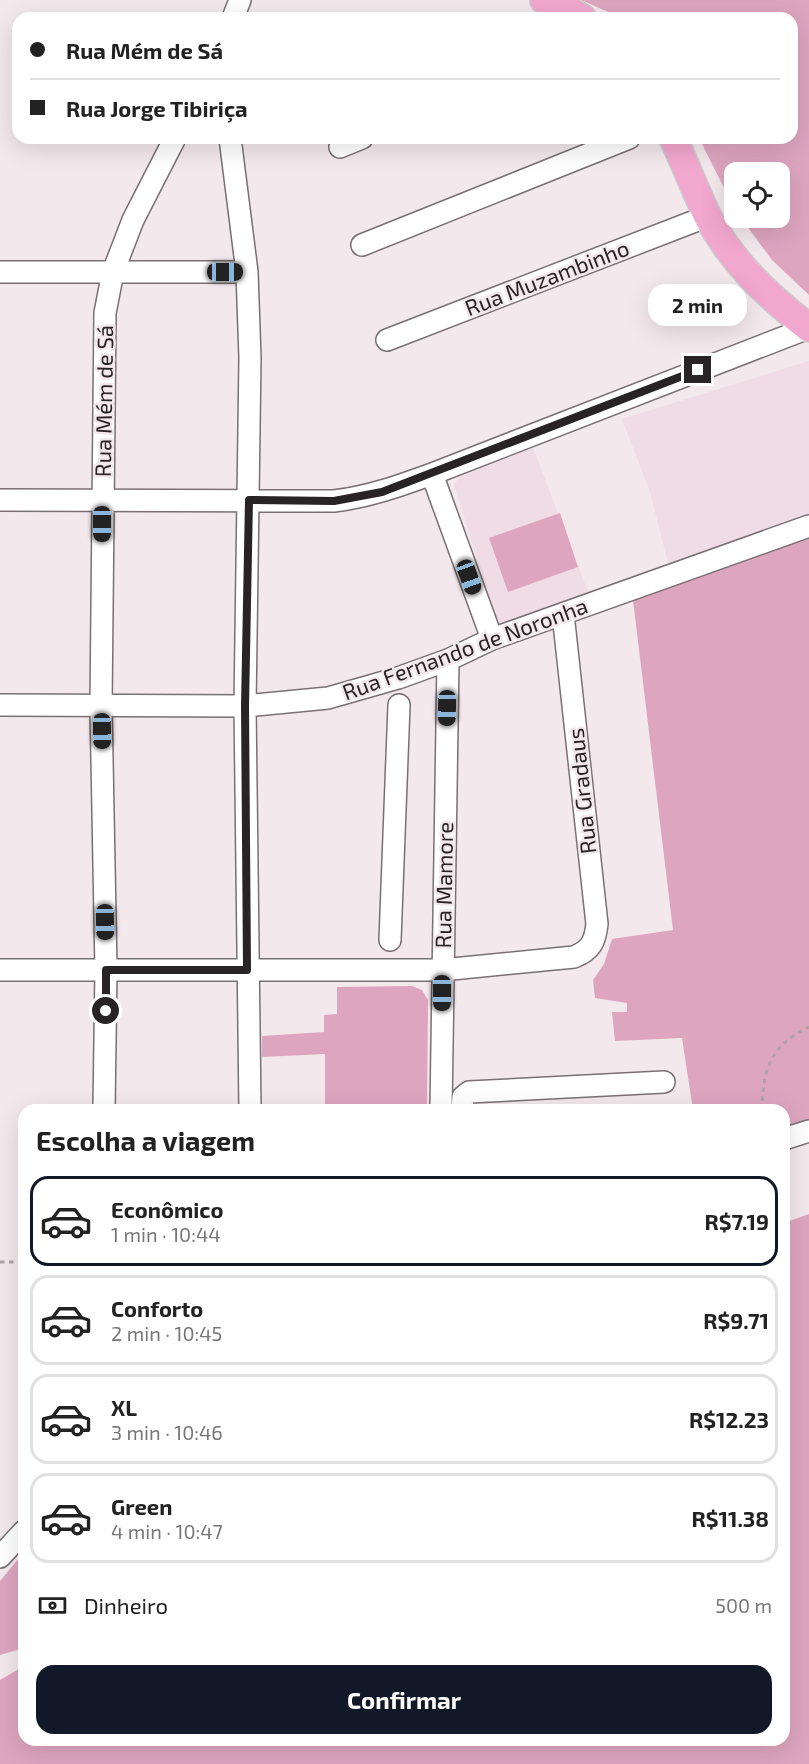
<!DOCTYPE html>
<html lang="pt">
<meta charset="utf-8">
<style>
body{margin:0;font-family:"Exo 2",sans-serif;background:#f2f2f2;color:#222;height:100vh;display:flex;flex-direction:column;font-size:22px;white-space:nowrap}
*{box-sizing:border-box;margin:0}
p{font-size:20px;color:#767676}
.icon{flex:none;width:33px;height:33px;fill:none;stroke:currentColor;stroke-width:2;stroke-linecap:round;stroke-linejoin:round}
.map{position:relative;flex:1;overflow:hidden}
.sheet{position:absolute;left:18px;top:1104px;width:772px;height:642px;display:flex;flex-direction:column;background:#fff;border-radius:18px;box-shadow:0 6px 24px #0002}
.sheet>*{flex:none}
.top-card{position:absolute;left:12px;top:12px;width:786px;height:132px;border-radius:18px;box-shadow:0 6px 24px #0002;display:grid;align-content:center;height:132px;padding:0 18px;background:#fff}
.fabs{position:absolute;left:724px;top:162px;display:grid;gap:12px}
.fabs a{display:grid;place-items:center;width:66px;height:66px;border-radius:12px;background:#fff;box-shadow:0 6px 24px #0002;font-size:30px}
.end{position:absolute;width:27px;height:27px;margin:-14px;border:8px solid #282426;background:#fff;box-shadow:0 0 0 3px #fff}
.from{border-radius:50%}
.bubble{position:absolute;height:42px;border-radius:18px;background:#fff;box-shadow:0 6px 24px #0002;font-size:20px;font-weight:700;line-height:42px;text-align:center}
.car{position:absolute;width:18px;height:36px;margin:-18px -9px;border-radius:8px;box-shadow:0 0 4px 2px #0007;background:linear-gradient(#222 24%,#8ab4d8 0 40%,#222 0 76%,#8ab4d8 0 86%,#222 0)}
.top-card b{display:flex;align-items:center;gap:21px;height:57px;font-size:22px}
.top-card b+b{border-top:2px solid #e0e0e0}
.top-card i{width:15px;height:15px;background:#222}
ul{padding:0;list-style:none}
li{display:flex;align-items:center;gap:18px;height:90px;margin:0 12px 9px;padding:0 6px;border:3px solid #e0e0e0;border-radius:18px}
li div{flex:1}
li b{display:block;font-size:22px}
li em{font-style:normal;font-weight:700}
li.on{border-color:#111827}
li>.icon{width:54px;height:54px;stroke-width:1.5}
h2{padding:0 18px;font-size:27px;line-height:72px}
.pay{display:flex;align-items:center;gap:15px;height:66px;padding:0 18px;font-size:22px}
.pay p{margin-inline-start:auto}
.button{display:flex;gap:12px;margin-top:auto;padding:12px 18px}
.button a{flex:1;height:69px;border-radius:18px;background:#111827;color:#fff;font-size:24px;font-weight:700;line-height:69px;text-align:center}
.map>svg:first-child{display:block}
</style>
<div class="map">
<svg width="809" height="1764" viewBox="0 0 809 1764">
<rect width="100%" height="100%" fill="#f3e8ec"/>
<path fill="#efdce4" d="M809 361V516L669 566 650 492 622 419Z
M533 448 588 592 497 625 454 484 460 477Z"/>
<path fill="#dea5bf" d="M581 0H809V295L772 260 741 218H780V172H735V210L699 138H792V18H622Z
M560 513 578 567 508 592 489 538Z
M809 536V1120L785 1127 784 1110H693L682 1038 615 1041 612 1012H627V1003L595 998 593 980 604 964 612 939 673 930 633 600Z
M412 986 422 990 428 1000 427 1110H325V1054L262 1057V1036L324 1032V1015L337 1014V987Z
M809 1214V1764H0V1680L24 1666V1740H784V1223Z
M24 1552V1648L0 1655V1581Z"/>
<g fill="none" stroke-linecap="round" stroke-linejoin="round">
<g stroke="#797074" stroke-width="24">
<path id="minor" d="M233 18 240 0
M230 138 247 272 250 358 245 706 250 1110
M340 147 362 138
M362 245 629 138
M0 272H247
M387 340 708 216
M432 474 492 639
M0 500 334 501C368 497 399 486 432 474L808 328
M0 705 245 706 328 698 398 678 448 660 492 639 809 526
M390 940 399 705
M0 970H442L574 957C591 950 595 942 597 924L563 614
M104 1110 106 970 101 707 105 313 113 272 133 220 175 138
M441 1110 448 660
M462 1110 463 1097 469 1092 664 1082
M784 1139 809 1131
M0 1557 24 1531"/>
</g>
<g stroke="#cbcacb" stroke-width="30">
<path id="major" d="M544 0 565 8 582 18
M673 138C685 163 695 190 707 215 731 262 768 296 809 328"/>
</g>
<path stroke="#aca3a7" stroke-width="3" stroke-dasharray="4.5 4.5" stroke-linecap="butt" d="M762 1110C763 1069 770 1046 809 1027
M0 1262H24"/>
<use href="#minor" stroke="#fff" stroke-width="21"/>
<use href="#major" stroke="#f2a7ce" stroke-width="27"/>
</g>
<g fill="none" stroke-linecap="round" stroke-linejoin="round">
<path stroke="#282426" stroke-width="8" d="M106 1011V970H247L245 706 249 500 334 501 382 492 698 370"/>
</g>
<g text-anchor="middle" stroke-width="5" stroke-linejoin="round" paint-order="stroke">
<g font-size="22" fill="#282426" stroke="#f3e8ec">
<text transform="translate(547 278) rotate(-21)" y="8">Rua Muzambinho</text>
<text transform="translate(104 401) rotate(-89)" y="8">Rua Mém de Sá</text>
<text transform="translate(465 649) rotate(-20)" y="8">Rua Fernando de Noronha</text>
<text transform="translate(582 791) rotate(-96)" y="8">Rua Gradaus</text>
<text transform="translate(444 885) rotate(-89)" y="8">Rua Mamore</text>
</g>
</g>
</svg>
<div class="fabs">
<a><svg class="icon" aria-label="locate" viewBox="0 0 24 24"><circle cx="12" cy="12" r="6"/><path d="M12 2v4M12 18v4M2 12h4M18 12h4"/></svg></a>
</div>
<i class="end from" style="left:106px;top:1011px"></i>
<i class="end" style="left:698px;top:370px"></i>
<div class="bubble" style="left:648px;top:284px;width:99px">2 min</div>
<i class="car" style="left:225px;top:272px;rotate:90deg"></i>
<i class="car" style="left:102px;top:524px;rotate:180deg"></i>
<i class="car" style="left:469px;top:577px;rotate:160deg"></i>
<i class="car" style="left:447px;top:708px;rotate:181deg"></i>
<i class="car" style="left:102px;top:731px;rotate:179deg"></i>
<i class="car" style="left:105px;top:922px;rotate:179deg"></i>
<i class="car" style="left:442px;top:993px;rotate:180deg"></i>
<div class="top-card">
<b><i class="from"></i>Rua Mém de Sá</b>
<b><i></i>Rua Jorge Tibiriça</b>
</div>
<section class="sheet">
<h2>Escolha a viagem</h2>
<ul>
<li class="on"><svg class="icon" aria-label="car" viewBox="0 0 24 24"><path d="M5 17H2v-5l4-1 3-4h7l3 4 3 1v5h-3M9 17h6M6 11h13"/><circle cx="7" cy="17" r="2"/><circle cx="17" cy="17" r="2"/></svg><div><b>Econômico</b><p>1 min · 10:44</p></div><em>R$7.19</em></li>
<li><svg class="icon" aria-label="car" viewBox="0 0 24 24"><path d="M5 17H2v-5l4-1 3-4h7l3 4 3 1v5h-3M9 17h6M6 11h13"/><circle cx="7" cy="17" r="2"/><circle cx="17" cy="17" r="2"/></svg><div><b>Conforto</b><p>2 min · 10:45</p></div><em>R$9.71</em></li>
<li><svg class="icon" aria-label="car" viewBox="0 0 24 24"><path d="M5 17H2v-5l4-1 3-4h7l3 4 3 1v5h-3M9 17h6M6 11h13"/><circle cx="7" cy="17" r="2"/><circle cx="17" cy="17" r="2"/></svg><div><b>XL</b><p>3 min · 10:46</p></div><em>R$12.23</em></li>
<li><svg class="icon" aria-label="car" viewBox="0 0 24 24"><path d="M5 17H2v-5l4-1 3-4h7l3 4 3 1v5h-3M9 17h6M6 11h13"/><circle cx="7" cy="17" r="2"/><circle cx="17" cy="17" r="2"/></svg><div><b>Green</b><p>4 min · 10:47</p></div><em>R$11.38</em></li>
</ul>
<div class="pay"><svg class="icon" aria-label="cash" viewBox="0 0 24 24"><path d="M3 7h18v10H3z"/><circle cx="12" cy="12" r="2"/></svg>Dinheiro<p>500 m</p></div>
<div class="button"><a>Confirmar</a></div>
</section>
</div>
